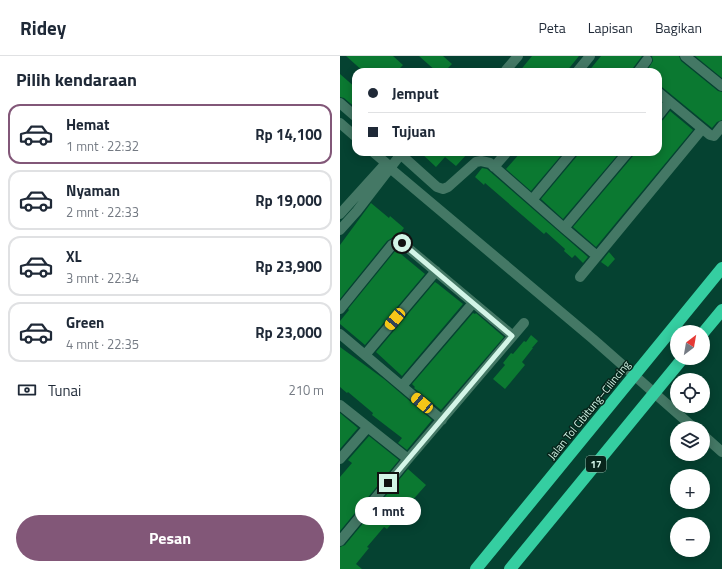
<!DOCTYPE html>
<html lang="id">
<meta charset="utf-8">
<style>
body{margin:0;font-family:"Titillium Web",sans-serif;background:#f2f2f3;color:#1f2937;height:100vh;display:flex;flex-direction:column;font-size:15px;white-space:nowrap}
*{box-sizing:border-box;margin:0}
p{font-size:13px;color:#747a83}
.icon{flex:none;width:22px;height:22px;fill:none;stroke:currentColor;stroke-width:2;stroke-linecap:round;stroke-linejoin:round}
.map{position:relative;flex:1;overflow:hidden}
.side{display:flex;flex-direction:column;background:#fff;width:340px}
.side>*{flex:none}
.hud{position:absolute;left:12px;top:12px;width:310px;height:88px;border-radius:12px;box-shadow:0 2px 10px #0003;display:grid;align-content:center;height:88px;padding:0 16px;background:#fff}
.needle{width:26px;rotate:31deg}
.buttons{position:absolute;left:330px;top:269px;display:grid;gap:8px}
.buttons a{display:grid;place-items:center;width:40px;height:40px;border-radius:50%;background:#fff;box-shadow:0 2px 10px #0003;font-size:20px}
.end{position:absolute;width:18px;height:18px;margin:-9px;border:5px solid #d3f5e7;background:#111;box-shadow:0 0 0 2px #111}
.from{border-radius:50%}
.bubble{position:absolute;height:28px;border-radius:14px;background:#fff;box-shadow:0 2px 10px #0003;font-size:13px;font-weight:700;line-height:28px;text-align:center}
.car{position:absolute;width:12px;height:24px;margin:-12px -6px;border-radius:5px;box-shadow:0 0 3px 1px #0007;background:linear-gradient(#f5c518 24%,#345 0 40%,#f5c518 0 76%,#345 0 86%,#f5c518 0)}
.hud b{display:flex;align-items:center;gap:14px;height:38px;font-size:15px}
.hud b+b{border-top:1px solid #e0e1e3}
.hud i{width:10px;height:10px;background:#1f2937}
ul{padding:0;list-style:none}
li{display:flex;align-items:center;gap:12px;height:60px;margin:0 8px 6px;padding:0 8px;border:2px solid #e0e1e3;border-radius:12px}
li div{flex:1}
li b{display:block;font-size:15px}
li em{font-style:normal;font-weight:700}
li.on{border-color:#825778}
li>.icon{width:36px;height:36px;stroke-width:1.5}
h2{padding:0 16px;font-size:18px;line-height:48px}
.pay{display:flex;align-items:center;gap:10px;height:44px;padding:0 16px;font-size:15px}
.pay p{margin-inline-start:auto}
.primary-button{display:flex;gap:8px;margin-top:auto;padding:8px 16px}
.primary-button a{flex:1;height:46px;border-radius:24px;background:#825778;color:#fff;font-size:16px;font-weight:700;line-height:46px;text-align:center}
header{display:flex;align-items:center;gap:24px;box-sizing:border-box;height:56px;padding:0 20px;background:#fff;border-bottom:1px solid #e0e1e3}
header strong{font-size:19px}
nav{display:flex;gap:22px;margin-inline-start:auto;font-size:14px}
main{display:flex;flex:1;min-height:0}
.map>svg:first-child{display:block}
</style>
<header>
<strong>Ridey</strong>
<nav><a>Peta</a><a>Lapisan</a><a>Bagikan</a></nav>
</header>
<main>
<section class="side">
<h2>Pilih kendaraan</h2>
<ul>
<li class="on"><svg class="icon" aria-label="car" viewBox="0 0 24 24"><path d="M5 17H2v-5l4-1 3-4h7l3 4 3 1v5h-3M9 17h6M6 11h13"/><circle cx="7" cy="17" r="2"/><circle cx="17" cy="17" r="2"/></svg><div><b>Hemat</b><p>1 mnt · 22:32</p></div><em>Rp 14,100</em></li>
<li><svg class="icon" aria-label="car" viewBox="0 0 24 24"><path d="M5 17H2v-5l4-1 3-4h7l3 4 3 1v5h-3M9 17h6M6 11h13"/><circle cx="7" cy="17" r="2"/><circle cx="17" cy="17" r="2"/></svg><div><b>Nyaman</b><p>2 mnt · 22:33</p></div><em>Rp 19,000</em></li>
<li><svg class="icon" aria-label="car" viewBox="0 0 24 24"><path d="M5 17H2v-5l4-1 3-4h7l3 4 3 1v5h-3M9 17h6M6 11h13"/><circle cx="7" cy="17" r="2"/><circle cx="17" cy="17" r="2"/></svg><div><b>XL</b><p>3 mnt · 22:34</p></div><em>Rp 23,900</em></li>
<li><svg class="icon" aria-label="car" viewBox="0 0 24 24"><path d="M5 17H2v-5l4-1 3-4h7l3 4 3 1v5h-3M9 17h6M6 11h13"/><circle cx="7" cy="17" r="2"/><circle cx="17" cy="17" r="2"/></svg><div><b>Green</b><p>4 mnt · 22:35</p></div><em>Rp 23,000</em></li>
</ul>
<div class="pay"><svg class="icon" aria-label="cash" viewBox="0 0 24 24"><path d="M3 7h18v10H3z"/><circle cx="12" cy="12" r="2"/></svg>Tunai<p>210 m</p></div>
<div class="primary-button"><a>Pesan</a></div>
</section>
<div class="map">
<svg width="382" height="513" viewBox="0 0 382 513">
<rect width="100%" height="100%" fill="#054231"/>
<path fill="#0b7931" d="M6 0H53L63 9 56 16H24Z
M79 0H103L112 8 104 16H97Z
M192 0H239L226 16H179Z
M261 0H302L293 12 292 16H248Z
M312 0H339L341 5 378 35 382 36V64L377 66 372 72 322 31 318 30V16H306L313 5Z
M355 0H382V22Z
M0 18 16 32V52L4 42 0 41Z
M330 55 353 74 256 191 233 171 293 100 294 96H318V66L323 64Z
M80 96H129L116 110 105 101 96 111Z
M181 96H224L191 135 166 113Z
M238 96H280L223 163 201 143 237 100Z
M142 112 147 113 248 201 243 207 235 199 232 202 224 195 225 193 206 176 204 178 145 127 144 129 135 121Z
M31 147 49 162 50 160 64 172 58 180H55L47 185 0 243V189Z
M56 194 85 218 25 289 0 268V265L9 254 8 253Z
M269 196 275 203 268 211 261 206Z
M95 226 98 228 123 248 62 320 36 296Z
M133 257 135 258 136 257 164 281 101 354 74 332 75 331 72 328Z
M191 279 198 285 192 292H193L182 306 185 309 165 333 153 323 165 309 163 307 171 297 173 298 184 285 186 286Z
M0 291 44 323 92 364 67 394 58 387 62 382 32 359 33 357 8 336 7 337 0 331Z
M0 357 18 372 0 393Z
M29 380 59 404 0 475V421L12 407 8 404Z
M68 413 86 429 47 473 44 471 27 491 29 492 16 508 22 513H0V491L5 489Z"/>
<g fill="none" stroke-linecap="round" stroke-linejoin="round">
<path stroke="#447865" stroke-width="10" d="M345 0 382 30
M166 14 178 0
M237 16 250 0
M298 16 307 4
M318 36 370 79 374 80 382 70
M0 47 16 61
M318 60 329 46
M0 67 16 81
M33 96 46 107 51 113 253 283 354 372
M58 96 97 131 103 133 108 131 136 106 141 105 150 107 224 172 257 200
M154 111 167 96
M192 144 232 96
M0 158 46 107
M224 172 288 96
M0 174 17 155 61 98
M240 221 362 73
M0 253 52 189 58 186 62 187 173 280
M0 278 102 364
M25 299 96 215
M62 330 133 247
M0 349 68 403
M363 379 382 396
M0 403 28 371
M0 485 68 403 184 267"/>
<path stroke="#35cea1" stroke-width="12" d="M363 277 382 254
M136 513 382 212
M170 513 343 302"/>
</g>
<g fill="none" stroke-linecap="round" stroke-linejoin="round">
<path stroke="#d3f5e7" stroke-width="5" d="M48 427 172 280 62 187"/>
</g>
<g text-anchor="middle" stroke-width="3" stroke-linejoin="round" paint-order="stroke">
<rect fill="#07251b" stroke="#96b7aa" stroke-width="1" x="246" y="400" width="20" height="16" rx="3"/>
<g font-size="10" font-weight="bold" fill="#d3f5e7">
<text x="256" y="412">17</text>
</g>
<g font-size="11" fill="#d3f5e7" stroke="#07251b">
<text transform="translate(249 354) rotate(-51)" y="4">Jalan Tol Cibitung–Cilincing</text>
</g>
</g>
</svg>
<div class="buttons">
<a><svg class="needle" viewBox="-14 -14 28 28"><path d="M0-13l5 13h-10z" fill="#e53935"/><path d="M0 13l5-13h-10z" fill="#747a83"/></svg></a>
<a><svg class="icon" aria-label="locate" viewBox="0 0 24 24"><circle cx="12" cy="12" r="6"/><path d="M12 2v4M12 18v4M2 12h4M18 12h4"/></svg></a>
<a><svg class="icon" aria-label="layers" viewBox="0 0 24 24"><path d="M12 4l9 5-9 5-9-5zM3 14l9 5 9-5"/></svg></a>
<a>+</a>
<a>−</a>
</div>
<i class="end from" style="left:62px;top:187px"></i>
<i class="end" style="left:48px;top:427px"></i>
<div class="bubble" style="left:15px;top:441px;width:66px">1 mnt</div>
<i class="car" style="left:55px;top:263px;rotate:220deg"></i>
<i class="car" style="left:82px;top:347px;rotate:310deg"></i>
<div class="hud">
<b><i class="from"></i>Jemput</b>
<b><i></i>Tujuan</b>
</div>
</div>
</main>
